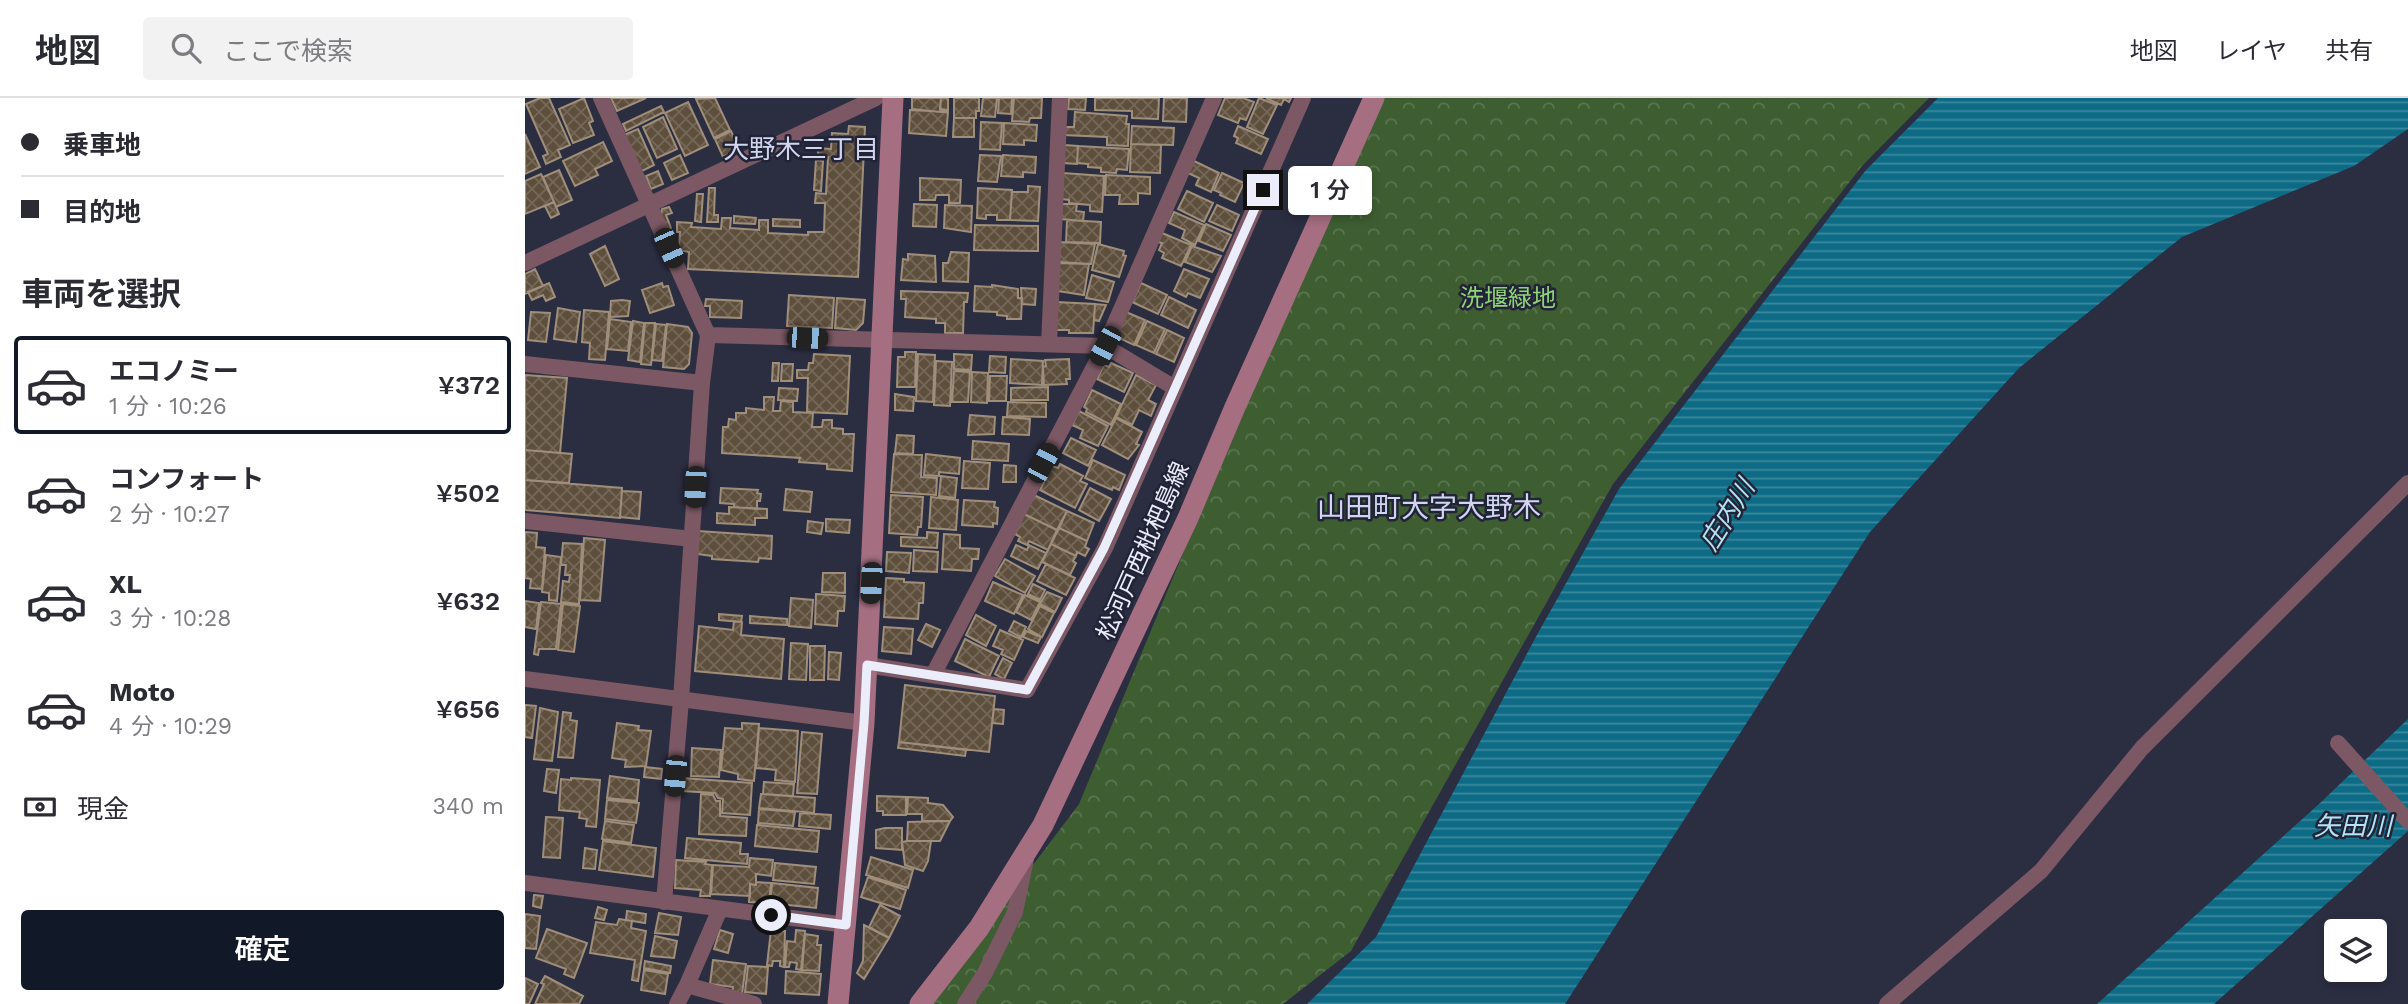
<!DOCTYPE html>
<html lang="ja">
<meta charset="utf-8">
<style>
body{margin:0;font-family:"Work Sans","Noto Sans JP",sans-serif;background:#f2f2f3;color:#2b2b33;height:100vh;display:flex;flex-direction:column;font-size:26px;white-space:nowrap}
*{box-sizing:border-box;margin:0}
p{font-size:23px;color:#7c7c81}
.icon{flex:none;width:38px;height:38px;fill:none;stroke:currentColor;stroke-width:2;stroke-linecap:round;stroke-linejoin:round}
.map{position:relative;flex:1;overflow:hidden}
.drawer{display:flex;flex-direction:column;background:#fff;width:525px}
.drawer>*{flex:none}
.guide{display:grid;align-content:center;height:154px;padding:0 21px;background:#fff}
.fabs{position:absolute;left:1799px;top:821px;display:grid;gap:14px}
.fabs a{display:grid;place-items:center;width:63px;height:63px;border-radius:7px;background:#fff;box-shadow:0 4px 10px #0003;font-size:35px}
.end{position:absolute;width:32px;height:32px;margin:-16px;border:9px solid #ebedfa;background:#111;box-shadow:0 0 0 4px #111}
.from{border-radius:50%}
.bubble{position:absolute;height:49px;border-radius:7px;background:#fff;box-shadow:0 4px 10px #0003;font-size:23px;font-weight:600;line-height:49px;text-align:center}
.car{position:absolute;width:21px;height:42px;margin:-21px -10px;border-radius:9px;box-shadow:0 0 5px 2px #0007;background:linear-gradient(#222 24%,#8ab4d8 0 40%,#222 0 76%,#8ab4d8 0 86%,#222 0)}
.guide b{display:flex;align-items:center;gap:24px;height:66px;font-size:26px}
.guide b+b{border-top:2px solid #e1e1e2}
.guide i{width:18px;height:18px;background:#2b2b33}
ul{padding:0;list-style:none}
li{display:flex;align-items:center;gap:21px;height:98px;margin:0 14px 10px;padding:0 7px;border:4px solid transparent;border-radius:7px}
li div{flex:1}
li b{display:block;font-size:26px}
li em{font-style:normal;font-weight:600}
li.current{border-color:#111827}
li>.icon{width:63px;height:63px;stroke-width:1.5}
h2{padding:0 21px;font-size:32px;line-height:84px}
.pay{display:flex;align-items:center;gap:18px;height:77px;padding:0 21px;font-size:26px}
.pay p{margin-inline-start:auto}
.action{display:flex;gap:14px;margin-top:auto;padding:14px 21px}
.action a{flex:1;height:80px;border-radius:7px;background:#111827;color:#fff;font-size:28px;font-weight:600;line-height:80px;text-align:center}
header{display:flex;align-items:center;gap:42px;box-sizing:border-box;height:98px;padding:0 35px;background:#fff;border-bottom:2px solid #e1e1e2}
header strong{font-size:33px}
nav{display:flex;gap:38px;margin-inline-start:auto;font-size:24px}
.search{width:490px;height:63px;background:#f2f2f3;display:flex;align-items:center;gap:18px;box-sizing:border-box;padding:0 24px;border-radius:7px;color:#7c7c81;font-size:26px}
main{display:flex;flex:1;min-height:0}
.map>svg:first-child{display:block}
</style>
<header>
<strong>地図</strong>
<div class="search"><svg class="icon" aria-label="search" viewBox="0 0 24 24"><circle cx="10" cy="10" r="6"/><path d="M15 15l6 6"/></svg>ここで検索</div>
<nav><a>地図</a><a>レイヤ</a><a>共有</a></nav>
</header>
<main>
<section class="drawer">
<div class="guide">
<b><i class="from"></i>乗車地</b>
<b><i></i>目的地</b>
</div>
<h2>車両を選択</h2>
<ul>
<li class="current"><svg class="icon" aria-label="car" viewBox="0 0 24 24"><path d="M5 17H2v-5l4-1 3-4h7l3 4 3 1v5h-3M9 17h6M6 11h13"/><circle cx="7" cy="17" r="2"/><circle cx="17" cy="17" r="2"/></svg><div><b>エコノミー</b><p>1 分 · 10:26</p></div><em>¥372</em></li>
<li><svg class="icon" aria-label="car" viewBox="0 0 24 24"><path d="M5 17H2v-5l4-1 3-4h7l3 4 3 1v5h-3M9 17h6M6 11h13"/><circle cx="7" cy="17" r="2"/><circle cx="17" cy="17" r="2"/></svg><div><b>コンフォート</b><p>2 分 · 10:27</p></div><em>¥502</em></li>
<li><svg class="icon" aria-label="car" viewBox="0 0 24 24"><path d="M5 17H2v-5l4-1 3-4h7l3 4 3 1v5h-3M9 17h6M6 11h13"/><circle cx="7" cy="17" r="2"/><circle cx="17" cy="17" r="2"/></svg><div><b>XL</b><p>3 分 · 10:28</p></div><em>¥632</em></li>
<li><svg class="icon" aria-label="car" viewBox="0 0 24 24"><path d="M5 17H2v-5l4-1 3-4h7l3 4 3 1v5h-3M9 17h6M6 11h13"/><circle cx="7" cy="17" r="2"/><circle cx="17" cy="17" r="2"/></svg><div><b>Moto</b><p>4 分 · 10:29</p></div><em>¥656</em></li>
</ul>
<div class="pay"><svg class="icon" aria-label="cash" viewBox="0 0 24 24"><path d="M3 7h18v10H3z"/><circle cx="12" cy="12" r="2"/></svg>現金<p>340 m</p></div>
<div class="action"><a>確定</a></div>
</section>
<div class="map">
<svg width="1883" height="906" viewBox="0 0 1883 906">
<defs>
<pattern id="park-crowns" width="20" height="18" patternUnits="userSpaceOnUse" patternTransform="scale(1.75)"><rect width="20" height="18" fill="#3e5e32"/><path d="M2 6a3 3 0 1 1 6 0M12 15a3 3 0 1 1 6 0" fill="none" stroke="#5a7551"/></pattern>
<pattern id="water-rules" width="6" height="5" patternUnits="userSpaceOnUse" patternTransform="scale(1.75)"><rect width="6" height="5" fill="#0d6b85"/><path d="M0 2.5h6" fill="none" stroke="#3c889d"/></pattern>
<pattern id="building-cross-hatch" width="8" height="8" patternUnits="userSpaceOnUse" patternTransform="scale(1.75)"><rect width="8" height="8" fill="#5e4e3c"/><path d="M0 0l8 8M0 8l8-8" fill="none" stroke="#756859"/></pattern>
</defs>
<rect width="100%" height="100%" fill="#2b2d41"/>
<path fill="url(#park-crowns)" d="M858 0H1404L1337 68 1088 386 826 853 758 906H403L554 706 771 183Z"/>
<path fill="url(#water-rules)" d="M1413 0H1883V31L1829 68 1657 139 1494 270 1345 434 1040 906H782L851 839 1013 535 1094 391 1341 72Z
M1883 621V733L1689 906H1572L1794 706Z"/>
<path fill="url(#building-cross-hatch)" stroke="#9f8e7a" stroke-width="2" d="M15 0H24L45 47 33 52 36 59 21 66 18 58 23 56 1 6Z
M59 0 68 23 64 25 69 37 48 45 34 11Z
M86 0H121L92 13Z
M190 0 205 32 189 40 171 1Z
M387 0H416L415 14 387 11Z
M416 0H423V12L415 11Z
M429 0H454V13H451V20H429Z
M458 0H472L470 19 456 18Z
M474 0H487L486 16 473 15Z
M489 0H517L516 20H505L504 24 487 23Z
M544 0H561L560 12 543 11Z
M570 0H634L633 21 607 20V13L570 12Z
M639 0H662L661 24 638 23Z
M700 0H718L729 4 721 22 715 20 713 25 693 17Z
M734 0 752 7 738 36 722 29Z
M741 0H766L764 4 759 1 756 7Z
M163 4 183 47 160 58 140 15Z
M136 8 139 14 101 33 98 26Z
M385 12 423 14 421 38 384 35Z
M550 14 602 18 601 26H604L603 48 582 47V39L539 37 540 29H549Z
M138 19 152 51 132 60 118 29Z
M429 20H449V39H428Z
M456 24 477 25 475 52 455 51Z
M479 25 512 27 511 43 499 42V47L478 46Z
M324 28 340 29 333 179 163 171 164 154 154 152 155 134H152V124L167 125 166 129 196 131 197 120H206L205 130 234 132V122H243V135L283 137V134H299L300 105H290L291 95 301 96 303 59H293V50L306 51 307 35 323 36Z
M607 28 649 30 648 47 606 46Z
M713 28 743 41 736 56 711 45 713 40 709 38Z
M113 31 129 67 115 74 99 37Z
M206 33 214 51 198 59 190 41Z
M0 36 15 69 0 76Z
M78 44 87 63 70 71 73 77 50 88 38 63Z
M606 46 636 47 635 75 605 74Z
M539 47 553 48 552 66 538 65Z
M553 48 604 51 602 72 592 71 591 75 576 74V70L563 69V66L552 65Z
M155 57 163 75 147 82 139 65Z
M455 57 476 58 472 84 453 83Z
M478 57 511 59 510 75 498 74V79L476 78Z
M291 62 298 63 296 93 289 92Z
M669 63 694 75 686 94 671 87 674 80 663 75Z
M34 72 47 102 31 109 18 79Z
M133 73 138 86 126 91 121 78Z
M538 75 579 78 577 114 565 113V107L544 105V102L536 101Z
M697 75 719 85 710 104 695 97 696 95 689 92Z
M16 76 29 104 0 116V83Z
M581 77 625 79V96L613 95V106H594L595 97H580Z
M395 80 436 82 435 105H424V97H411L410 102H395Z
M503 88 515 89 513 123 485 122 487 94H503Z
M184 90H190L189 117H193V124H182Z
M453 90 487 92 485 122H472V117H461V121L452 120Z
M662 93 688 105 679 124 653 111Z
M172 96H178L176 124 170 123Z
M29 104 34 116 26 120 20 108Z
M389 106 412 107 411 129 388 128Z
M536 106H552L551 113 559 114 558 123 535 121Z
M420 107 447 108 446 134 419 130Z
M692 107 714 117 707 133 684 123Z
M144 109 147 115 141 117 146 130 140 133 135 120 137 111Z
M649 114 679 127 670 147 657 140 660 132 644 125Z
M209 118 231 120 230 126 209 125Z
M248 121 275 122V129L248 128Z
M542 122 576 124 575 145 541 144Z
M681 126 706 137 698 153 674 143Z
M450 127 513 128V153L449 152Z
M637 135 666 147 656 168 637 160 639 155 634 152 637 145 633 144Z
M534 144 570 146 566 166 533 164Z
M573 146 599 153 598 157 601 158 594 179 567 172Z
M80 148 94 181 80 188 65 156Z
M667 148 696 158 687 174 660 164Z
M426 154 444 155 443 184 418 183V165H423Z
M383 156 410 158 411 184 376 182 378 161 383 162Z
M533 165 564 166 559 197 532 193Z
M10 171 18 188 0 196V176Z
M659 171 684 181 675 200 663 195 661 199 649 193Z
M567 177 589 184 583 204 561 200Z
M24 185 30 199 21 203 18 197 7 202 3 194Z
M137 185 138 189 143 188 149 207 125 215 117 192Z
M616 185 642 197 633 216 607 204Z
M467 187 493 191V200H497L496 221H482V218L472 217V214L449 213 450 188 467 189Z
M496 190 511 191 510 207 497 206Z
M376 193 443 195 442 204H439L438 235H420V225H411V221L380 219 381 201H376Z
M264 197 309 200 307 230 262 228Z
M644 199 671 212 663 230 636 217Z
M312 200 340 202 338 225 331 232 310 230Z
M181 201 217 203 216 220 185 219V208H180Z
M97 202 105 203 103 218 85 219 86 203Z
M531 204 570 206 568 235H544V232H530Z
M570 206 581 207 574 223 569 222Z
M33 210 55 214 51 244 29 241Z
M59 212 84 214 80 262 64 261 65 245 57 244Z
M6 214 25 215 21 244 3 242Z
M601 214 620 222 609 247 590 238Z
M85 221 106 224 103 253 82 251Z
M108 223 119 225 115 264 103 262Z
M622 223 640 231 629 255 611 247Z
M120 225H130L126 267 116 266Z
M131 226 141 227 137 263 127 262Z
M142 226 163 229 167 235 164 266 159 271 138 269Z
M642 232 659 240 649 264 631 256Z
M380 254H391L390 289H372L373 259H380Z
M289 256 325 258 322 316 282 314 283 280H272V272H283L284 265H288Z
M393 256 410 257 408 304 391 303Z
M429 256 447 257 446 272 429 271Z
M465 258 481 259 480 275 464 274Z
M486 261 518 263 517 287 485 285Z
M544 261 545 281H541L542 286 519 287 518 269 521 268 520 262Z
M411 263 427 264 425 308 409 307Z
M248 265H254L253 283H247Z
M586 265 608 275 599 294 572 281 579 267 584 269Z
M257 266H268L267 283H256Z
M429 273 445 274 443 304H427Z
M447 274 463 275 462 305 446 304Z
M0 277 42 280 35 355 0 352Z
M611 277 631 287 623 302 631 306 626 318 614 312 607 327 591 319Z
M465 278H482L481 303H464Z
M523 289V302H486V290Z
M254 290 273 291 272 303 253 302Z
M567 292 596 306 586 327 561 314 562 311 559 309Z
M370 296 389 299 388 313 370 312Z
M239 299H249L248 313H255L256 303 268 304V314L288 315 287 329H297L298 322H307V330L318 331V336H329L327 373 302 371V366L274 364 275 360 197 355 198 329H203L204 321 211 322V315H221V310L239 312Z
M483 304 521 305V319L482 318Z
M554 313 583 328 573 348 555 340 558 332 547 327Z
M445 317 470 319 469 336 443 337Z
M478 319 505 321 504 337 477 336Z
M591 320 617 334 611 346 614 347 603 361 577 347Z
M372 337 389 338 388 356 370 355Z
M546 340 571 352 563 368 538 355Z
M448 343 484 346 483 363 447 361Z
M0 352 47 356 44 385 0 382Z
M369 356 397 357 396 379 412 380 411 397 366 394Z
M401 356 435 360 434 376 414 374V378L399 377Z
M568 362 600 377 594 392 588 389 587 392 560 380Z
M439 363 465 365 463 391 437 390Z
M535 366 558 378 555 383 562 386 550 410 515 392 527 368 533 370Z
M479 367 491 368V384H478Z
M416 378 432 380 430 400 414 398Z
M0 382 97 390 95 420 0 412Z
M196 390 233 392 232 395 236 396 235 403H232V411L209 409V406L195 405Z
M565 390 586 401 574 423 554 412Z
M261 391 287 394 285 414 259 412Z
M97 393 116 394 114 421 95 419Z
M366 397 398 399 396 429H393L392 437 364 435Z
M509 397 542 413 532 432 499 416Z
M406 399 433 402 431 432 404 430Z
M439 402 470 404 469 409 473 410 472 426 468 425V429L437 427Z
M204 409 242 411V420H230V427L192 425V415L204 416Z
M542 413 569 425 562 443 534 430Z
M499 416 532 432 523 452 504 443 502 447 493 443 495 439 490 436Z
M301 421 325 422 324 435 301 433Z
M283 423 298 425 296 436 282 434Z
M534 430 562 443 560 449 564 451 560 458 552 454 551 458 526 446Z
M173 433 247 438 246 461 234 460 233 464 187 461V458L172 456Z
M0 434 12 435 11 449 20 450 17 491 5 490 6 481 0 480Z
M402 434 413 435 412 450 376 448V439L402 440Z
M419 436 435 437V450L454 451 453 461H447L446 473 417 471Z
M59 440 80 442 75 503 55 502Z
M38 445 57 446 54 506 36 504 38 483 44 484 45 477H40L41 467H36Z
M526 446 551 458 548 463 551 465 545 477 517 464Z
M491 447 502 452 504 447 521 455 513 471 486 458Z
M389 452 413 454 412 474 388 473Z
M362 454 386 455 384 475 361 473Z
M21 457 36 459 32 503 24 502V495L17 494Z
M480 461 510 478 500 495 470 478Z
M521 466 550 480 541 497 512 483Z
M298 475H320V495L297 494Z
M361 480 379 481V484L399 485 398 505H394L393 521 359 519Z
M468 484 498 497 489 516 460 503Z
M508 486 520 492 515 502 503 496Z
M522 494 537 500 530 514 515 506Z
M291 496 320 498 319 513H313L312 528 290 526Z
M500 497 515 504 506 522 491 514Z
M266 500 288 502 286 530 264 528Z
M0 503 14 505 11 531 0 529Z
M16 504 36 506 31 551H14L13 557 9 556Z
M38 506 55 508 49 554 33 552Z
M515 508 529 515 517 539 503 531Z
M194 516 217 518 216 524 194 522Z
M451 517 471 528 461 548 441 537Z
M225 518 262 521V527L225 525Z
M209 523 217 524 216 537 259 541 256 581 170 573 174 528 208 532Z
M489 523 501 529 496 539 484 533Z
M401 526 415 532 407 549 393 542Z
M359 529 388 531 386 556 357 553Z
M475 532 498 542 489 562 476 556 478 552 468 548Z
M501 533 516 539 513 545 498 539Z
M440 541 474 558 464 579 430 563Z
M266 545 283 546 281 582 264 581Z
M285 548H300L299 582H285Z
M304 554 316 555 314 582 303 581Z
M478 560 487 565 479 581 470 576Z
M380 587 470 598 464 654 374 644Z
M0 607 11 608 7 640 0 639Z
M15 610 33 614 27 663 9 661Z
M469 611 479 612 478 626 467 625Z
M38 614 46 615 45 622 52 623 48 660 33 659Z
M92 625 114 628 113 632 126 633 121 668 100 669 101 662 87 660Z
M217 625 234 626 229 683 213 681V676L196 672 200 630 217 631Z
M234 630 273 633 270 684 250 682 251 672 231 670Z
M277 634 297 636 292 696 272 695Z
M374 644 441 652 440 658 373 650Z
M167 650 196 652 194 679 166 678Z
M120 669 137 671 136 681 119 679Z
M22 671 34 672 31 695 19 693Z
M85 678 114 682 112 703 82 700Z
M46 680 75 682 71 729 61 728 62 721 54 720 55 714 34 712 36 681 46 682Z
M157 680 227 685 225 717 197 715 198 701 193 700 190 695 157 693Z
M239 684 269 686 268 698 238 696Z
M176 696 188 697 191 703H195V718L222 720 221 738 174 736Z
M236 696 290 700 289 715 234 710Z
M352 698 381 699V717H358V713H352Z
M383 699 403 700V705L418 707 428 719 425 723H397V716H382Z
M82 702 114 705 111 725 80 721Z
M234 711 270 714 268 728 233 725Z
M275 715 306 717 305 731 274 728Z
M21 719 38 720 35 760 18 759Z
M80 723 109 727 106 745 77 741Z
M425 723 415 743H382L383 724Z
M232 727 294 733 292 754 230 748Z
M360 730H377V752L351 750V732Z
M162 740 216 745 215 756H223L222 766 160 760Z
M78 743 131 750 128 779 74 772Z
M382 743H406L403 763 398 773 380 767 377 744Z
M60 750 72 752 70 771 58 770Z
M346 759 388 772 383 790 341 777Z
M225 760 248 762 246 778 231 776V787L225 786V798L186 796 188 767 224 769Z
M151 762 181 764 180 766 187 767 185 798H175L176 792 150 790Z
M250 765 291 769 289 786 248 782Z
M343 779 381 792 375 811 336 799Z
M231 784 246 785 244 805 224 804 225 786 231 787Z
M247 785 293 790 291 810 245 805Z
M9 797 18 798 16 810 8 808Z
M355 807 375 818 364 840 344 829Z
M73 809 82 812 79 822 70 820Z
M102 813 121 816 120 825 101 822Z
M134 815 156 819 153 837 130 835Z
M0 816 15 818 11 851 0 850Z
M94 821 107 823 106 830 121 833 113 883 107 882 110 862 65 855 71 824 92 827Z
M339 827 364 840 339 881 332 875 338 863Z
M22 831 62 845 49 880 39 876 41 871 11 860Z
M195 832 208 836 203 855 189 851Z
M246 832 260 833 259 869 255 868V863H248L247 868 242 867Z
M271 832 280 833 276 872 271 871 272 865 265 864 264 869H260L262 843 270 844Z
M280 836 293 838 292 847H296L294 873 277 872Z
M130 838 152 843 149 860 126 858Z
M188 862 221 866 217 896 207 895 208 889 185 886Z
M120 863 146 868 145 875 119 870Z
M223 868 243 869 241 896 220 894Z
M119 872 143 876 140 896 116 892Z
M261 873 296 876 294 897 260 895Z
M20 878 58 898 54 906H10L19 886 16 885Z
M0 880 13 886 4 906H0Z"/>
<g fill="none" stroke-linecap="round" stroke-linejoin="round">
<path stroke="#7b5863" stroke-width="16" d="M76 0 183 237 177 285 156 602 139 804
M0 165 351 0
M183 237 580 248 650 290
M524 246 535 0
M0 266 177 285
M0 423 167 441
M342 567 502 592 580 450 778 0
M408 577 580 248 689 0
M0 581 339 625
M1813 645 1883 723
M0 785 321 827
M162 887 229 906
M152 906 162 887 195 811
M440 906 460 875 490 814 501 761
M1362 906 1516 773 1617 650 1883 385"/>
<path stroke="#a56e81" stroke-width="21" d="M313 906 339 625 368 0
M395 906 454 830 518 727 663 420 710 309 849 0"/>
</g>
<g fill="none" stroke-linecap="round" stroke-linejoin="round">
<path stroke="#ebedfa" stroke-width="9" d="M246 817 321 827 339 625 342 567 502 592 579 450 738 92"/>
</g>
<g text-anchor="middle" stroke-width="5" stroke-linejoin="round" paint-order="stroke">
<g font-size="24" fill="#91d378" stroke="#212336">
<text x="983" y="208">洗堰緑地</text>
</g>
<g font-size="24" fill="#ebedfa" stroke="#212336">
<text transform="translate(618 453) rotate(-66)" y="8">松河戸西枇杷島線</text>
</g>
<g font-size="26" fill="#d1d5ef" stroke="#212336">
<text x="276" y="60">大野木三丁目</text>
</g>
<g font-size="26" font-style="italic" fill="#b2e3f5" stroke="#212336">
<text transform="translate(1202 417) rotate(-58)" y="9">庄内川</text>
<text x="1828" y="737">矢田川</text>
</g>
<g font-size="28" fill="#d1d5ef" stroke="#212336">
<text x="904" y="419">山田町大字大野木</text>
</g>
</g>
</svg>
<div class="fabs">
<a><svg class="icon" aria-label="layers" viewBox="0 0 24 24"><path d="M12 4l9 5-9 5-9-5zM3 14l9 5 9-5"/></svg></a>
</div>
<i class="end from" style="left:246px;top:817px"></i>
<i class="end" style="left:738px;top:92px"></i>
<div class="bubble" style="left:763px;top:68px;width:84px">1 分</div>
<i class="car" style="left:144px;top:150px;rotate:156deg"></i>
<i class="car" style="left:282px;top:240px;rotate:92deg"></i>
<i class="car" style="left:580px;top:248px;rotate:208deg"></i>
<i class="car" style="left:518px;top:365px;rotate:28deg"></i>
<i class="car" style="left:170px;top:389px;rotate:183deg"></i>
<i class="car" style="left:346px;top:485px;rotate:183deg"></i>
<i class="car" style="left:150px;top:678px;rotate:185deg"></i>
</div>
</main>
